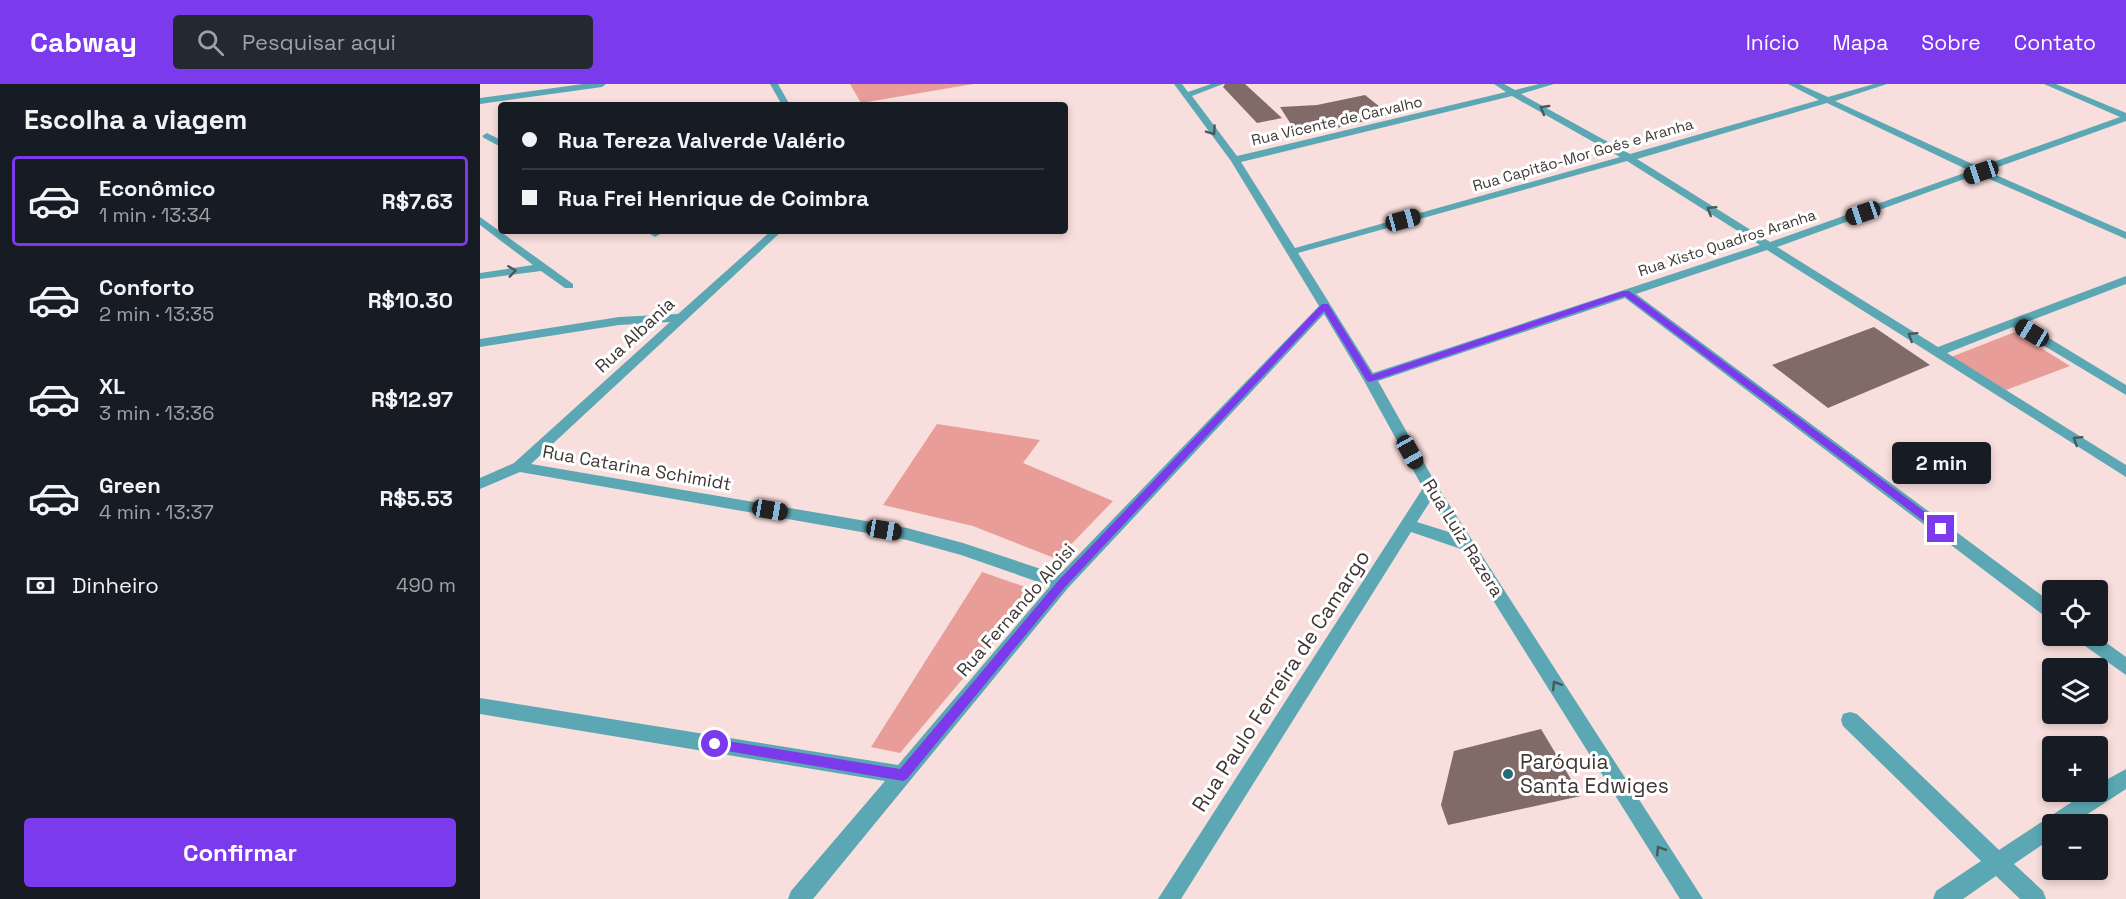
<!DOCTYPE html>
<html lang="pt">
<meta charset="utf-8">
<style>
body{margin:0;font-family:"Space Grotesk",sans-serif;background:#242831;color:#f1f3f6;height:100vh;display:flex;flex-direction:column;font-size:22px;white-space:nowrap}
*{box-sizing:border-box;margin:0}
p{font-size:20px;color:#9ea1a6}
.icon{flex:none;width:33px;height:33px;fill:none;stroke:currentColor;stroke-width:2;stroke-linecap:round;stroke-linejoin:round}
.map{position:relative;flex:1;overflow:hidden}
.details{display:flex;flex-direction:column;background:#171b24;width:480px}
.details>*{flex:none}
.guide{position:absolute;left:18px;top:18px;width:570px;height:132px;border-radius:6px;box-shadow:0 3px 9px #0003;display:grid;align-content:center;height:132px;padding:0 24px;background:#171b24}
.buttons{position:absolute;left:1562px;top:496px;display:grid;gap:12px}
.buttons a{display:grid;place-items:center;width:66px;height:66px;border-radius:6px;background:#171b24;box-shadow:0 3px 9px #0003;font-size:30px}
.end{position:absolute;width:27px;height:27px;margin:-14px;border:8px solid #7c3aed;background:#fff;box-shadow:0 0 0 3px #fff}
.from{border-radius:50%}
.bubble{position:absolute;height:42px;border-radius:6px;background:#171b24;box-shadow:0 3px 9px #0003;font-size:20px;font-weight:800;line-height:42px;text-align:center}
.car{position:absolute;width:18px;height:36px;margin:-18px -9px;border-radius:8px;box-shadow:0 0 4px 2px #0007;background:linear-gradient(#222 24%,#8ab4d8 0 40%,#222 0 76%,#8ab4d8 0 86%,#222 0)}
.guide b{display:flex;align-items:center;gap:21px;height:57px;font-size:22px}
.guide b+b{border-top:2px solid #363941}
.guide i{width:15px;height:15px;background:#f1f3f6}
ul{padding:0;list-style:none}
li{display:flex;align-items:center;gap:18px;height:90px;margin:0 12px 9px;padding:0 12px;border:3px solid transparent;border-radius:6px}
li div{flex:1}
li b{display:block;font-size:22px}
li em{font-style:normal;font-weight:800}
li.current{border-color:#7c3aed}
li>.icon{width:54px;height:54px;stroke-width:1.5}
h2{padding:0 24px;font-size:27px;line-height:72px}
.pay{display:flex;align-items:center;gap:15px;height:66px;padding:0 24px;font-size:22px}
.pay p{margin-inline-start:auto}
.button{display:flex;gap:12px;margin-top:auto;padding:12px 24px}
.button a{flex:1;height:69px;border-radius:6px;background:#7c3aed;color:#fff;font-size:24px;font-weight:800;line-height:69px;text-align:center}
header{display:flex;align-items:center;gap:36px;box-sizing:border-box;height:84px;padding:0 30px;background:#7c3aed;color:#fff}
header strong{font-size:28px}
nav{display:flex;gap:33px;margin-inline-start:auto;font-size:21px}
.search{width:420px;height:54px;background:#242831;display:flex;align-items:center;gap:15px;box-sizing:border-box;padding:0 21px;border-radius:6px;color:#9ea1a6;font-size:22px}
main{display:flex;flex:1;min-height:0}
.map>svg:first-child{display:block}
</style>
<header>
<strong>Cabway</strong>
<div class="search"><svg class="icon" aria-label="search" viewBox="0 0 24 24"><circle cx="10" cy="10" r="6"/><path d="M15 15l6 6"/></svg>Pesquisar aqui</div>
<nav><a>Início</a><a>Mapa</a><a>Sobre</a><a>Contato</a></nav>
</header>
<main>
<section class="details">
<h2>Escolha a viagem</h2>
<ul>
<li class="current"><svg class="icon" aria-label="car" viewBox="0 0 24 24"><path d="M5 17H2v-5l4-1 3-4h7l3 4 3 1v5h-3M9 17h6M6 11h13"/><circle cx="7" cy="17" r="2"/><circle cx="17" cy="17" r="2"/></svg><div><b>Econômico</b><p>1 min · 13:34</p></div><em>R$7.63</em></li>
<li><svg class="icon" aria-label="car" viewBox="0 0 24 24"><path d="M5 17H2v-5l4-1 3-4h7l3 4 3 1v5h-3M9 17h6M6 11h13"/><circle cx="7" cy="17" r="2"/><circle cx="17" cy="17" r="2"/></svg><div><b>Conforto</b><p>2 min · 13:35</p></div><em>R$10.30</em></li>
<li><svg class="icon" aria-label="car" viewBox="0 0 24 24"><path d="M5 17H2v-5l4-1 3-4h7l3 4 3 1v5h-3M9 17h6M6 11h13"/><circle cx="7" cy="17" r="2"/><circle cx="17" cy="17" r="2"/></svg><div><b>XL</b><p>3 min · 13:36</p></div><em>R$12.97</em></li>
<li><svg class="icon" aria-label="car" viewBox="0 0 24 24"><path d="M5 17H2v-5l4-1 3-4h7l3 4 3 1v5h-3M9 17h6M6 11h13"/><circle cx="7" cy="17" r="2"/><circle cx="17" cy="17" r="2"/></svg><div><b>Green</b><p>4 min · 13:37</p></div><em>R$5.53</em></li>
</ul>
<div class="pay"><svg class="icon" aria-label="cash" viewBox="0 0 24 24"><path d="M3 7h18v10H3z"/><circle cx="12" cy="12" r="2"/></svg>Dinheiro<p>490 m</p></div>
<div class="button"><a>Confirmar</a></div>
</section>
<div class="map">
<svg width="1646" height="815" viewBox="0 0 1646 815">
<rect width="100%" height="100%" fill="#f8dedc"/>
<path fill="#e89d98" d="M370 0H493L381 19Z
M1535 248 1590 282 1526 306 1471 273Z
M457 340 560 356 543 379 633 417 577 475 493 442 403 421Z
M502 488 557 507 420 669 391 663Z"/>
<path fill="#816b69" d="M745 0H765L802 34 777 39 743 3Z
M885 11 910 31 819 53 800 23 837 21Z
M1394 243 1450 281 1348 324 1292 281Z
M1061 645 1101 712 968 741 961 721 974 667Z"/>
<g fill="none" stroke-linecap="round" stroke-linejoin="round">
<path fill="#5ba8b4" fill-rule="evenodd" d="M103 0H126L122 3 0 20V14Z
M290 0H298L310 21H302Z
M694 0H702L708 8 731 0H743L712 12 757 72 1026 8 1014 0H1024L1035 6 1059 0H1074L1041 10 1150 70 1339 16 1308 0H1319L1348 13 1394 0H1407L1355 17 1499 83 1640 33 1564 0H1576L1646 29V37L1507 87 1646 148V155L1498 90 1297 163 1458 263 1646 192V200L1544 239 1646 301V311L1533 243 1467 269 1646 381V393L1287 166 1156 210 1572 519V535L1566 533 1145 214 898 297 956 400 1223 815H1200L981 465 931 448 701 815H678L943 404 883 295 844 230 588 504 333 815H308L311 807 405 697 0 630V614L418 681 570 502 481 471 427 456 40 388 0 405V394L34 379 190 238 139 241 0 263V255L139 233 198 230 291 147H302L51 380 427 444 483 459 579 491 839 222 751 77ZM1032 12 1140 73 815 164 761 78ZM1347 19 1490 87 1290 158 1157 75ZM1147 77 1280 161 893 289 818 169ZM951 416 972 449 937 438Z
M7 49 21 56V63L4 54 2 52Z
M0 133 93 200V204H85L61 187 0 195V189L53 181 0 141Z
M165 147H178L180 150 175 153Z
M1595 552H1617L1646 573V591L1598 557Z
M1370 628 1377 630 1519 766 1607 708H1617V701L1646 685V705L1591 741H1572V754L1534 780 1563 807 1566 815H1540L1516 792 1483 815H1453L1456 807 1501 777 1363 642 1361 636 1363 630Z"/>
</g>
<defs><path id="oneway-chevron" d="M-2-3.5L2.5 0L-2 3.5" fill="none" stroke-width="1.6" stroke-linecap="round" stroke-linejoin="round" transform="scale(1.5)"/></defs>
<g stroke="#48585b">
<use href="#oneway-chevron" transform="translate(1064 25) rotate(-150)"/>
<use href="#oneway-chevron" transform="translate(732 47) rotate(55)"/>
<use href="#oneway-chevron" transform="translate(1231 126) rotate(-148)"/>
<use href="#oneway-chevron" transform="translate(32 187) rotate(-8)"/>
<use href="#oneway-chevron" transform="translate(1432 252) rotate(-148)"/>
<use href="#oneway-chevron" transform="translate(1597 356) rotate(-148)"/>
<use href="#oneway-chevron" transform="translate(1076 601) rotate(-122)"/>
<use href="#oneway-chevron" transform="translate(1180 766) rotate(-122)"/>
</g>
<path fill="#7c3aed" d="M1143 207H1149L1464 442V447H1457L1145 212 890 298 887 297 844 227 586 502 427 695 423 697 230 664 229 660 230 656 235 655 420 685 579 496 842 220H848L892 291Z"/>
<circle fill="#236c77" stroke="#fff" stroke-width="2" cx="1028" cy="690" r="6"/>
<g text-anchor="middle" stroke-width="6" stroke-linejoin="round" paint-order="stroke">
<g font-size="15" fill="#403635" stroke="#fff">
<text transform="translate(857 37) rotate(-13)" y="5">Rua Vicente de Carvalho</text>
<text transform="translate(1103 71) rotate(-16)" y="5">Rua Capitão-Mor Goés e Aranha</text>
<text transform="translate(1247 159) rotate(-18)" y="5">Rua Xisto Quadros Aranha</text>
</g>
<g font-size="18" fill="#403635" stroke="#fff">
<text transform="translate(155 251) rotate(-43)" y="6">Rua Albania</text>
<text transform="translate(157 384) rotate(10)" y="6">Rua Catarina Schimidt</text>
<text transform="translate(983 454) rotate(58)" y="6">Rua Luiz Razera</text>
<text transform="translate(536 526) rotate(-49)" y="6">Rua Fernando Aloisi</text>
</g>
<g font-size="21" fill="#403635" stroke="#fff">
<text transform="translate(801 597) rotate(-57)" y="7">Rua Paulo Ferreira de Camargo</text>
</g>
<g font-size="21" fill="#403635" stroke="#fff" text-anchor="start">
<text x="1040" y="685">Paróquia<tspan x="1040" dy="24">Santa Edwiges</tspan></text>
</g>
</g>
</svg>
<div class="buttons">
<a><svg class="icon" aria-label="locate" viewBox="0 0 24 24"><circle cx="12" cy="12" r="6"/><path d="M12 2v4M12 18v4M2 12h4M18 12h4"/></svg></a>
<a><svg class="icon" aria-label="layers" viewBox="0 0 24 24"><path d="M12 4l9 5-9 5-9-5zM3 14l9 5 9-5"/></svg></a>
<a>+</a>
<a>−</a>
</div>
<i class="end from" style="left:235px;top:660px"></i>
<i class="end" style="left:1461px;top:445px"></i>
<div class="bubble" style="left:1412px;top:358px;width:99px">2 min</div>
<i class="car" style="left:1501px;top:88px;rotate:251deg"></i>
<i class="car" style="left:1383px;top:129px;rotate:251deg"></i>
<i class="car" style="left:923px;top:136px;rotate:75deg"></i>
<i class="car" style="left:1552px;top:249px;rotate:301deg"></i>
<i class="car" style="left:930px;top:368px;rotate:151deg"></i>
<i class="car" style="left:290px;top:426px;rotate:100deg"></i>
<i class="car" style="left:404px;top:446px;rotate:100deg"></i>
<div class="guide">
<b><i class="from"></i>Rua Tereza Valverde Valério</b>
<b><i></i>Rua Frei Henrique de Coimbra</b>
</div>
</div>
</main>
